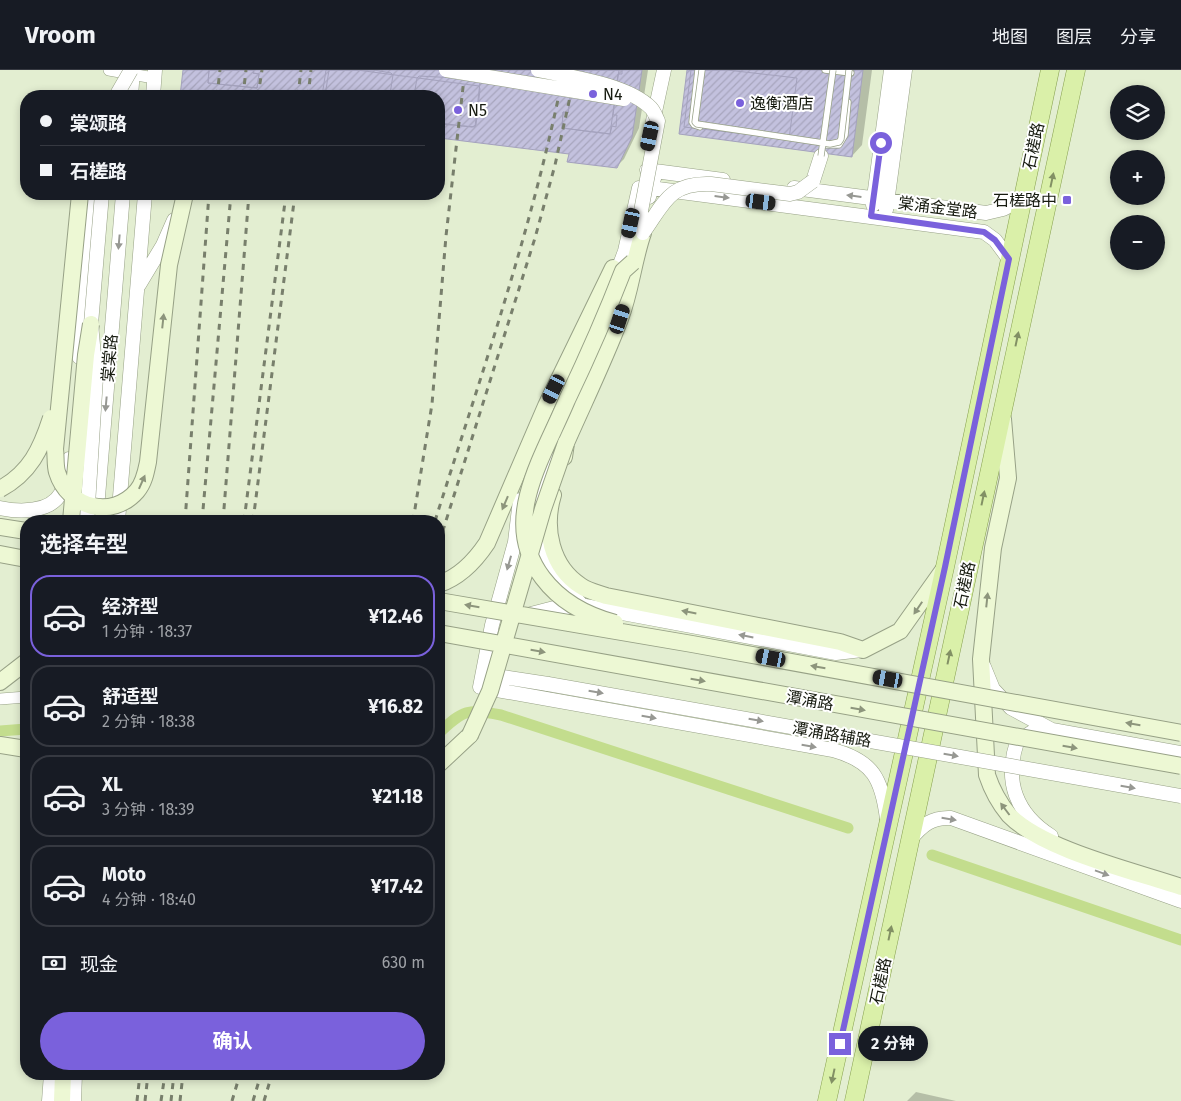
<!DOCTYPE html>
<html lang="zh">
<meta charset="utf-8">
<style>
body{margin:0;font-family:"Fira Sans","Noto Sans SC",sans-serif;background:#20242c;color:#f1f3f6;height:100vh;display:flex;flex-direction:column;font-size:19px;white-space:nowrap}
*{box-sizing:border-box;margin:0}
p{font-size:16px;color:#9ea1a6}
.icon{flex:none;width:28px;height:28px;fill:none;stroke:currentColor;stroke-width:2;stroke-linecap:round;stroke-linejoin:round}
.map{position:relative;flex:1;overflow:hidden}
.sheet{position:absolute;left:20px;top:445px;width:425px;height:565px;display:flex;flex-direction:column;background:#171b24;border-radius:20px;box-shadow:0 2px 8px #0003}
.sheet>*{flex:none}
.top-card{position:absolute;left:20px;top:20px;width:425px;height:110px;border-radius:20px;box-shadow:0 2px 8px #0003;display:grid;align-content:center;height:110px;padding:0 20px;background:#171b24}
.controls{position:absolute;left:1110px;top:15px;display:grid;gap:10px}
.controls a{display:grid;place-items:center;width:55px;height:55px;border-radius:50%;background:#171b24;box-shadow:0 2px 8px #0003;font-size:25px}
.end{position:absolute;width:22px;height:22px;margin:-11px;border:6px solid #7a61dc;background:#fff;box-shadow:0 0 0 2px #fff}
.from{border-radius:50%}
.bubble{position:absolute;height:35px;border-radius:18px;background:#171b24;box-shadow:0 2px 8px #0003;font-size:16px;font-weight:700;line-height:35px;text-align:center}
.car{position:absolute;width:15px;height:30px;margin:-15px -8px;border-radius:6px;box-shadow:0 0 4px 1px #0007;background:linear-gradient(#222 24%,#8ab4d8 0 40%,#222 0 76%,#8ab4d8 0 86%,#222 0)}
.top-card b{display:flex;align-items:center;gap:18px;height:48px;font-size:19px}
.top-card b+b{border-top:1px solid #363941}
.top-card i{width:12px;height:12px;background:#f1f3f6}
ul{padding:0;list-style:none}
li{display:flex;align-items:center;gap:15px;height:82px;margin:0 10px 8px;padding:0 10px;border:2px solid #363941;border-radius:20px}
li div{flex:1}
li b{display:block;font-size:19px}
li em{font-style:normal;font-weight:700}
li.on{border-color:#7a61dc}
li>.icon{width:45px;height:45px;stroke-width:1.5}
h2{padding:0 20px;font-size:22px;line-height:60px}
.pay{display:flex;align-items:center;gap:12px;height:55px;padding:0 20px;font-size:19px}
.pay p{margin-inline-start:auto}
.action{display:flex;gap:10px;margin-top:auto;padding:10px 20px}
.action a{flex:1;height:58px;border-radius:30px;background:#7a61dc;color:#fff;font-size:20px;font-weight:700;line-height:58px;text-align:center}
header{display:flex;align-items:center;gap:30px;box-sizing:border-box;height:70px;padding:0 25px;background:#171b24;border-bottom:1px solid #363941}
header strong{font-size:24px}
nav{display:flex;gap:28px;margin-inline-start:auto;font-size:18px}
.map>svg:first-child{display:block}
</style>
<header>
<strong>Vroom</strong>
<nav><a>地图</a><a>图层</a><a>分享</a></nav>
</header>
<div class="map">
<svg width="1181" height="1031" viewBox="0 0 1181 1031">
<defs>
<pattern id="building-hatch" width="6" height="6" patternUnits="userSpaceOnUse" patternTransform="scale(1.25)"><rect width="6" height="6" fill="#c3c1de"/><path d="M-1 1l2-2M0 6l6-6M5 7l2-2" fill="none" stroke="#a7a5bd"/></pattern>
</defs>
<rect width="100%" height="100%" fill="#e3eed1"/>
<path fill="#0003" d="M184 0H648L639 58 624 89 616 97 571 83 439 66V26H181Z
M688 0H872L862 75 852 86Z
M916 1022 956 1031H907Z"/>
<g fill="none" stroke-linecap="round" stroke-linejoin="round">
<path stroke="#c3dd8d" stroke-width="11" d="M0 661 26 659
M439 663C463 640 468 638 501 645L848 758
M932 785 1181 870"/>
</g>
<path fill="url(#building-hatch)" stroke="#a4a2bd" d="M183 0H642L632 67 617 98 567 92 569 84 439 68V26H180Z
M209 0H254L253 3 259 4 257 18 208 13Z
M209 0H254L253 3 259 4 257 18 208 13Z
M326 0H374L391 3 393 5 390 24H388V26H322Z
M329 0H357L479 16 480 19 476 55 472 57 439 53V26H325Z
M570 0H622V4H618L613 45H617L616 57 612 56 610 64 562 58 563 42 568 43 573 5Z
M570 0H619L610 64 562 58 563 42 568 43 573 5Z
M687 0H863L852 87 679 64Z
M691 0H727L797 8 789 69 684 57Z
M419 6 476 9 480 12 475 57 439 54V26H414L417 8Z"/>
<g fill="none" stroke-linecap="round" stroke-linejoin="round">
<g stroke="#97a186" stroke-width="7">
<path id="service" d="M698 0 692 52 694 55 700 57
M825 0 851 3
M826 75H839L845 65 848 32"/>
</g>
<g stroke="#97a186" stroke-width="12">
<path id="minor" d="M109 0 154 8
M0 629 26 627"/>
</g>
<g stroke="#97a186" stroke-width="15">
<path id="tertiary" d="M131 26 133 0
M153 26 155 0
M653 51 664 0
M647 100 723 110
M813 111 821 86
M643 117 984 162 995 170 1009 189
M794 118 986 143 1003 139 1021 130
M649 127 656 101
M873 135 891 0
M886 140 905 0
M615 208 625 181 639 118
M139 215 163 175 174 150
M79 287 94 124
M520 430 515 472 492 555 480 617 833 680C873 691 882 709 887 749
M0 438C19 442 50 443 61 423 66 413 67 400 69 389
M96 451 123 124
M118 451 145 124
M580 533 557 509 533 460 534 431 584 312
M527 545 554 538 585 536 836 583 862 580
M984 597 993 619 1011 638 1052 660
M484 604 548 614
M1051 766C1016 744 1004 711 1017 672L1032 662 1052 660 1181 683
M910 770C922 755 932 747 951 748L1181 831
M49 1031 51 1004
M74 1031 75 1004"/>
</g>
<g stroke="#97a186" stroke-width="18">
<path id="secondary" d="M1003 349 1008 408 993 478 981 589 987 705C992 720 999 733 1009 745 1043 780 1134 801 1181 817
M564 387 566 373C584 332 604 291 620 249 631 220 633 192 643 163
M553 425C543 458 551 497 581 516 588 521 598 523 606 526L840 572 863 580 900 561 944 499
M0 457 26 461
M0 484 26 489
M439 514C460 507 475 491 487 473L546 336 613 198
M0 612 26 592
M0 675 26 679
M439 694 470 665
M62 1031 63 1004"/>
</g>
<g stroke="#869f4e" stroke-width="19">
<path id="primary" d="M827 1031 945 497 1050 0
M854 1031 1076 0"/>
</g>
<use href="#service" stroke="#fff" stroke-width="5.5"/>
<use href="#minor" stroke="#fff" stroke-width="11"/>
<use href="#tertiary" stroke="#fff" stroke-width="14"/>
<use href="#secondary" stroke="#edf8d4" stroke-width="16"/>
<use href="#primary" stroke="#daf0a9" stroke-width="18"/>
<path stroke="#787f6c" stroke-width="3" stroke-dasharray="6 6" stroke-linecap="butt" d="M217 26 220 0
M243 26 246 0
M258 26 262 0
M298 26 301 0
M308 26 311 0
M185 451 209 124
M202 451 231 124
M223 451 249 124
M244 451 286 124
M253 451 295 124
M413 451 432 334 446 166 465 0
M435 451C482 302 534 154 564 0
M439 473 535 168 555 95 576 0
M137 1031 140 1004
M145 1031 148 1004
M161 1031 165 1004
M171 1031 174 1004
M180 1031 183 1004
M232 1031 240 1004
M253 1031 261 1004
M264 1031 272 1004"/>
<g stroke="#97a186" stroke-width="7" stroke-linecap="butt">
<path id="service-bridge" d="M702 0 695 52 697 54 830 74 839 72 841 69 849 0
M821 86 833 0"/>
</g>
<g stroke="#97a186" stroke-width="15" stroke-linecap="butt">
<path id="tertiary-bridge" d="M446 0 624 29
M538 0C570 7 627 14 651 38 654 41 656 47 658 51L641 141 643 163
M116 26 131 0
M643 163C664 134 669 112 711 114L790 124 798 122 813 111
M87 451 96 307 91 254 102 124
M548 614 1181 726"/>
</g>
<g stroke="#97a186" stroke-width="18" stroke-linecap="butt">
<path id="secondary-bridge" d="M80 124 55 379C56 386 55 395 57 402 68 438 112 450 137 421 144 413 146 402 148 392L169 195 185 124
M0 419C30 403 41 379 51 348
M71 451 86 285 91 254
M439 531 692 574 1181 663
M615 553C555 537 511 491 528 425 536 393 554 361 567 330 587 288 606 245 623 201L633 192
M439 563 1181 696
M470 665 490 621 543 439 566 373"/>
</g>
<use href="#service-bridge" stroke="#fff" stroke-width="5.5"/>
<use href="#tertiary-bridge" stroke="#fff" stroke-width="14"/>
<use href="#secondary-bridge" stroke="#edf8d4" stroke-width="16"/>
</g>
<defs><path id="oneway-solid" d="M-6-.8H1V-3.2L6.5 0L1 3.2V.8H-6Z" transform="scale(1.25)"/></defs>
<g fill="#829064">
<use href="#oneway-solid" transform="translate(1052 110) rotate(-78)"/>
<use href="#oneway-solid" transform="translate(1017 269) rotate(-78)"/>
<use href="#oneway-solid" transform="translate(983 428) rotate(-78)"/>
<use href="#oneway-solid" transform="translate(949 587) rotate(-78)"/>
<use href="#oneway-solid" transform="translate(890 863) rotate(-78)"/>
<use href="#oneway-solid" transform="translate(833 1006) rotate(102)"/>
</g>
<g fill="#979893">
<use href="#oneway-solid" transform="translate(854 126) rotate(-173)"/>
<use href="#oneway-solid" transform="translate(722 127) rotate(7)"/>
<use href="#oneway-solid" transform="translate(119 172) rotate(95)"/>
<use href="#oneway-solid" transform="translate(106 334) rotate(95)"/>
<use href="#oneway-solid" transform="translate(509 493) rotate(106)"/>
<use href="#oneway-solid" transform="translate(746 566) rotate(-169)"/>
<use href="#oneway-solid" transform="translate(596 622) rotate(10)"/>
<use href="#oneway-solid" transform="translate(649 647) rotate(10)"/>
<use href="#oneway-solid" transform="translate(756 650) rotate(10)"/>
<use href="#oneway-solid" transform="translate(809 676) rotate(10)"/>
<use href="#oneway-solid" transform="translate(951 685) rotate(10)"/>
<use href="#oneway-solid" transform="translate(1128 717) rotate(10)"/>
<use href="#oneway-solid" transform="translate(949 749) rotate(9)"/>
<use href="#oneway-solid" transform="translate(1102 803) rotate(20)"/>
</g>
<g fill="#8d957c">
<use href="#oneway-solid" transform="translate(163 251) rotate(-84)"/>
<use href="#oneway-solid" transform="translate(142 412) rotate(-66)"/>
<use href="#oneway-solid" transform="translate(505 433) rotate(113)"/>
<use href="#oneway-solid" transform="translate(987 530) rotate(-84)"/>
<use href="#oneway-solid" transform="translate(472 536) rotate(-170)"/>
<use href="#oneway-solid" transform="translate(918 538) rotate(124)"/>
<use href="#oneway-solid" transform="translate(689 542) rotate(-169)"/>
<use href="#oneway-solid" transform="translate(538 581) rotate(10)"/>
<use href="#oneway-solid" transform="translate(818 597) rotate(-170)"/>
<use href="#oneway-solid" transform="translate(698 610) rotate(10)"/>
<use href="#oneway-solid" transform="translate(858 639) rotate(10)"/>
<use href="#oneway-solid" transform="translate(1133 654) rotate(-170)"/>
<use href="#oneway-solid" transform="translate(1070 677) rotate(10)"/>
<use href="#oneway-solid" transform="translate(1005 739) rotate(-127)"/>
</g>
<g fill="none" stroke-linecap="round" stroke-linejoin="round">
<path stroke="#7a61dc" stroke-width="6" d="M840 974 945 497 1009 189 995 170 984 162 871 146 881 73"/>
</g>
<g fill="#7a61dc" stroke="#fff" stroke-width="2">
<circle cx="593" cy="24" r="5"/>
<circle cx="740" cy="33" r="5"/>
<circle cx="458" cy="40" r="5"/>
<rect x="1062" y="125" width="10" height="10" rx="2.5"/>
</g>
<g text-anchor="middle" stroke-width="4" stroke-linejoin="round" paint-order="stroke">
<g font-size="16" fill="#171b10" stroke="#fff" text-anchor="start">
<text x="603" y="30">N4</text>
<text x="750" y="39">逸衡酒店</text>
<text x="468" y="46">N5</text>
<text x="1057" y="136" text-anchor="end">石槎路中</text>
</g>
<g font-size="16" fill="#171b10" stroke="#fff">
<text transform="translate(1033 76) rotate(-78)" y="6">石槎路</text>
<text transform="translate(938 137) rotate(7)" y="6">棠涌金堂路</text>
<text transform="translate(109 288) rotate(-85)" y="6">棠棠路</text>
<text transform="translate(964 515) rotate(-78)" y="6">石槎路</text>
<text transform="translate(810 630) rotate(10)" y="6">潭涌路</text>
<text transform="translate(832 664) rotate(10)" y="6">潭涌路辅路</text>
<text transform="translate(880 911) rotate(-78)" y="6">石槎路</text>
</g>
</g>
</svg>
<div class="controls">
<a><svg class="icon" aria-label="layers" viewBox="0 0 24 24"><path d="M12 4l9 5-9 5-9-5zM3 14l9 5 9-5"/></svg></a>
<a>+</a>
<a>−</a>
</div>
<i class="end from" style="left:881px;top:73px"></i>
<i class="end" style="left:840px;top:974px"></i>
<div class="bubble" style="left:858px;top:956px;width:70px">2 分钟</div>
<i class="car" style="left:650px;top:66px;rotate:192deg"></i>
<i class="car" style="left:761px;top:132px;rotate:97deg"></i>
<i class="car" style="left:631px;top:153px;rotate:192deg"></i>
<i class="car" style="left:620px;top:249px;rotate:18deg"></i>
<i class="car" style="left:554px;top:319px;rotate:206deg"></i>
<i class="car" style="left:771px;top:588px;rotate:281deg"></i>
<i class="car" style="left:888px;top:609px;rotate:280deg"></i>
<div class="top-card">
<b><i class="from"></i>棠颂路</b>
<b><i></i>石槎路</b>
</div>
<section class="sheet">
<h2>选择车型</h2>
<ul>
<li class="on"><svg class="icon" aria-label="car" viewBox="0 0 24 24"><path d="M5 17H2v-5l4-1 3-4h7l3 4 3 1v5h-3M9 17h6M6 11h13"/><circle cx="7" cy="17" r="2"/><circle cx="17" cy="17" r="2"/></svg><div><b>经济型</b><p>1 分钟 · 18:37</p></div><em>¥12.46</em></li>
<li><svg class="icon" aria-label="car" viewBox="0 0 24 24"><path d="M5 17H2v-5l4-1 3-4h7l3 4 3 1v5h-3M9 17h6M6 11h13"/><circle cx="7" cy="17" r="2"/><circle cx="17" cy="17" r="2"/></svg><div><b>舒适型</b><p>2 分钟 · 18:38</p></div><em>¥16.82</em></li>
<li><svg class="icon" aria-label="car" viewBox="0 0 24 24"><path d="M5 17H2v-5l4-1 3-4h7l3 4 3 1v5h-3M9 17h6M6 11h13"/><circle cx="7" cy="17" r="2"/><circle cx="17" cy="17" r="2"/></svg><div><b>XL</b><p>3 分钟 · 18:39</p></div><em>¥21.18</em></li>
<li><svg class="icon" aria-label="car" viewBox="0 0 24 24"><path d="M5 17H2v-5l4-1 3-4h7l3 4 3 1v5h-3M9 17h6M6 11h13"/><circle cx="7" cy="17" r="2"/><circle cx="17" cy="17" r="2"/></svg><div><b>Moto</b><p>4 分钟 · 18:40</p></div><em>¥17.42</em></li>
</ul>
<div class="pay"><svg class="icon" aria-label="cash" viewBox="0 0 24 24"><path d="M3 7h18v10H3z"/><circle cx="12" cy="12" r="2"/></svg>现金<p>630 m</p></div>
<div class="action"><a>确认</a></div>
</section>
</div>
